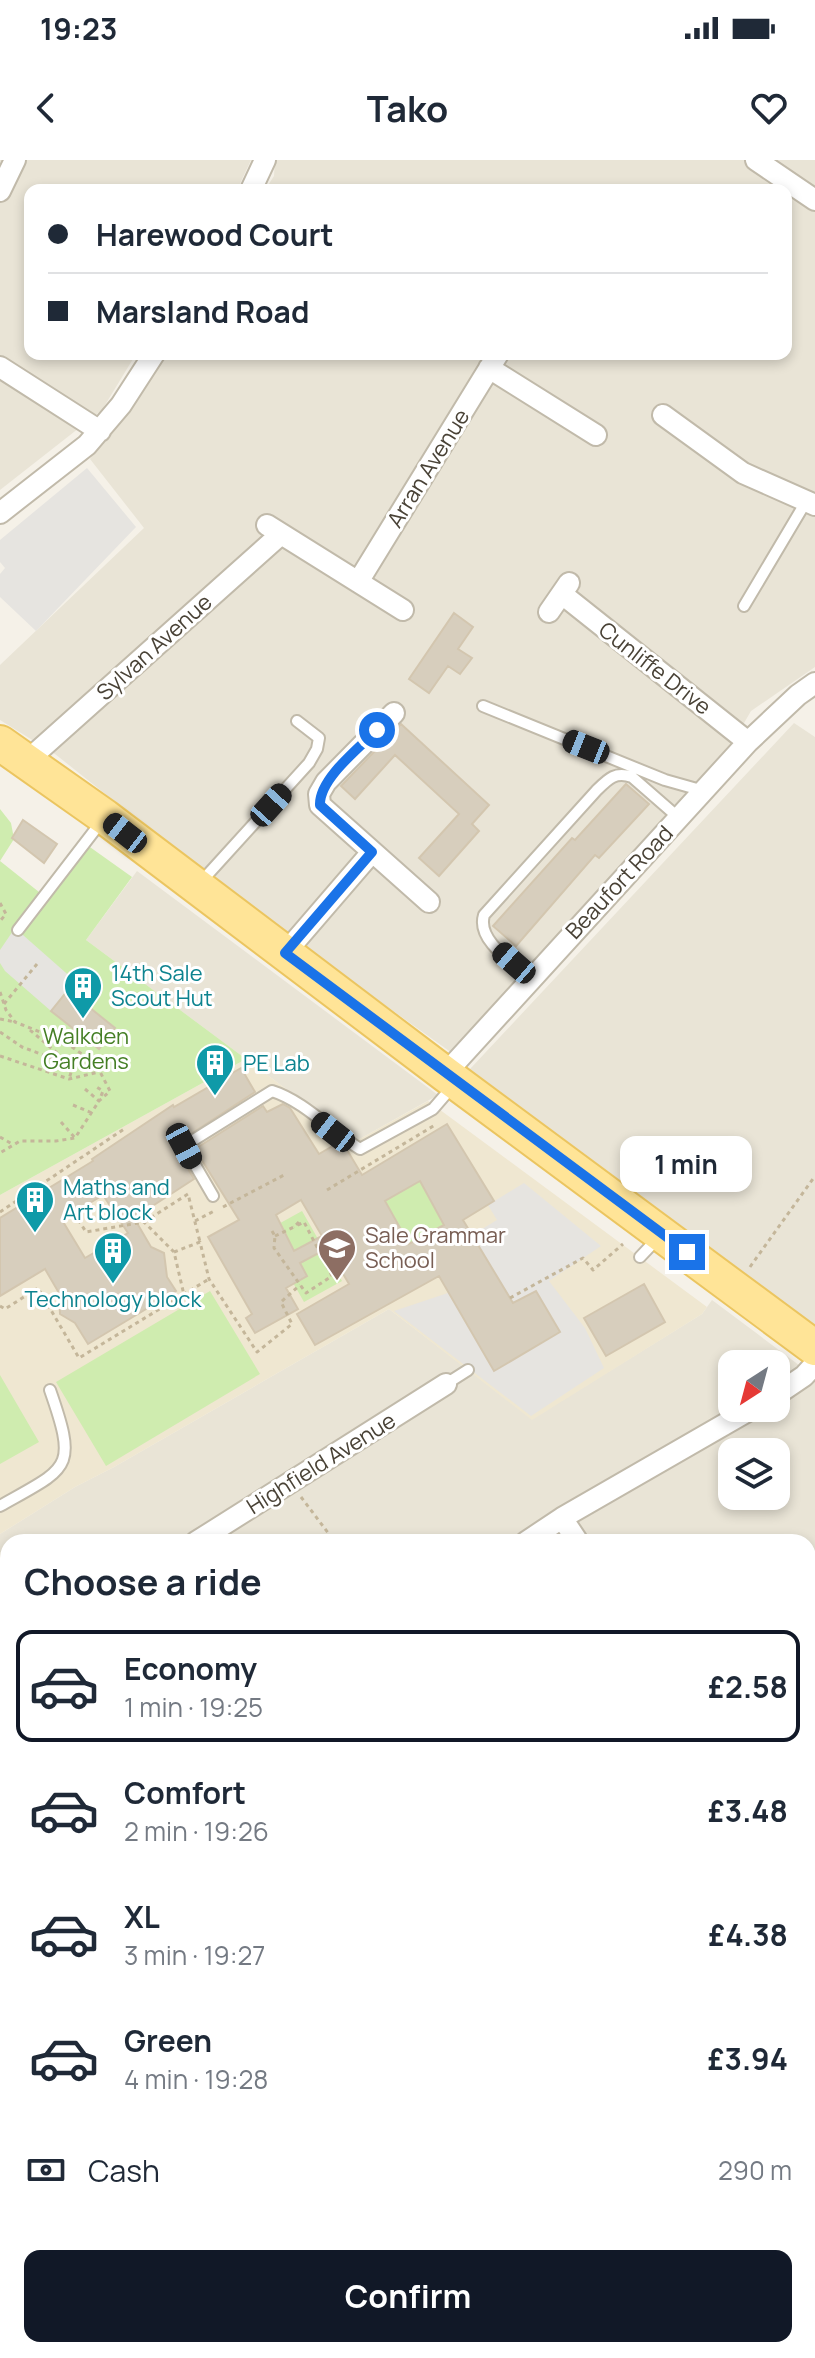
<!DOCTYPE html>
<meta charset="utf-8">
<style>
body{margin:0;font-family:Manrope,sans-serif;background:#f6f6f7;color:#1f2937;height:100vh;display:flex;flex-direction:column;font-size:30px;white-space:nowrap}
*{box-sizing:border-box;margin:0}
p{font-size:26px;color:#747a83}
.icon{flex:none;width:44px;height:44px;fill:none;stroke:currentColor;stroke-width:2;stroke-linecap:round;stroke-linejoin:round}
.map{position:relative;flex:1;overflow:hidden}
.details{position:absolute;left:0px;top:1374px;width:816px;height:824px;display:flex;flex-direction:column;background:#fff;border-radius:24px 24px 0 0;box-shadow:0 4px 12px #0003}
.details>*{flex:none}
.banner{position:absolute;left:24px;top:24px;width:768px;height:176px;border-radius:16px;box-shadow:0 4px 12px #0003;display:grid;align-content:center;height:176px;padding:0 24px;background:#fff}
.needle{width:52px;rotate:216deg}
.buttons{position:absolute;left:718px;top:1190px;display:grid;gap:16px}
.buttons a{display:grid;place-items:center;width:72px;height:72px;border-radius:16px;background:#fff;box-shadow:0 4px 12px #0003;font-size:40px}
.end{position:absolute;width:36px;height:36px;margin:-18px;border:10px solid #1a73e8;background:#fff;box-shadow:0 0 0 4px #fff}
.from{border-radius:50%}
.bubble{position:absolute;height:56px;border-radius:16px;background:#fff;box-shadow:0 4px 12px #0003;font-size:26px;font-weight:700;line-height:56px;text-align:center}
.car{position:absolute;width:24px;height:48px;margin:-24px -12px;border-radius:10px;box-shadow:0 0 6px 2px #0007;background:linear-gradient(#222 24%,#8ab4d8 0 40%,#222 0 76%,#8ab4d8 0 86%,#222 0)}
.banner b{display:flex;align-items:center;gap:28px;height:76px;font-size:30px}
.banner b+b{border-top:2px solid #e0e1e3}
.banner i{width:20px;height:20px;background:#1f2937}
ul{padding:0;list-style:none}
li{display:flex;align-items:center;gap:24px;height:112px;margin:0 16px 12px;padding:0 8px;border:4px solid transparent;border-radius:16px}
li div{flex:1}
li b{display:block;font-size:30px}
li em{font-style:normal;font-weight:700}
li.current{border-color:#111827}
li>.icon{width:72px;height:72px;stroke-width:1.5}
h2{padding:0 24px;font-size:36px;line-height:96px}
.pay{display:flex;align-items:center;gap:20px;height:88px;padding:0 24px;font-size:30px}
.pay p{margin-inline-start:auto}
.cta{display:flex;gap:16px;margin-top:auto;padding:16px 24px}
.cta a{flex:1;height:92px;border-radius:16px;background:#111827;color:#fff;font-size:32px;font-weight:700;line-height:92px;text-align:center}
.status{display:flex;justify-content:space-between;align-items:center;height:56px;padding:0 40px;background:#fff;direction:ltr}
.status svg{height:22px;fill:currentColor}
header{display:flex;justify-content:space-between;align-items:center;height:104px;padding:0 24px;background:#fff;font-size:36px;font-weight:700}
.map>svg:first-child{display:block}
</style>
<div class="status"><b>19:23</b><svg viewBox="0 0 49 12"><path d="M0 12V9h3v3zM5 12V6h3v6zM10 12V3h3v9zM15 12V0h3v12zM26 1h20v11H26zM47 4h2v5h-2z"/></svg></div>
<header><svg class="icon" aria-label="back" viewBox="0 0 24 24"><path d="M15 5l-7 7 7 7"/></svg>Tako<svg class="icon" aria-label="heart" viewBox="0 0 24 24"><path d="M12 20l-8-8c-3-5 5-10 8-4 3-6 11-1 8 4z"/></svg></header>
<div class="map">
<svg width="815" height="2198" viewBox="0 0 815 2198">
<rect width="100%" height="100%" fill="#f5f1e8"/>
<path fill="#e9e4d6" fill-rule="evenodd" d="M0 0H251L237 30H30V194H136L102 250 0 330Z
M275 0H815V507L751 551 716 611 452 893 249 748 55 594 0 560V505L144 368 90 299 163 194H786V30H265L274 16Z
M794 563 815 577V1165L470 909Z
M137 711 438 935 356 981 86 780Z
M712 1140 815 1217V1431L808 1436V1382H8V1405L0 1392V1374L75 1327 114 1307 389 1149 532 1259 702 1154ZM732 1204H776V1248H732ZM732 1292H776V1336H732Z
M1 1474H8V1623L0 1613Z
M815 1474V1636L808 1642V1478Z
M8 1672V1900L0 1888V1677Z
M808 1720 815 1729V2198H340L335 2190H808Z
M8 1982V2164L0 2149V1988Z
M22 2190H302L307 2198H26Z"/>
<path fill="#efe7d1" d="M246 899 356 981 428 941 707 1147 702 1154 532 1260 389 1149 114 1307 75 1327 0 1374V1035Z
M0 1392 8 1405V1474L5 1476 0 1474Z
M0 1888 8 1900V1950L0 1956Z"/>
<path fill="#cfecaf" d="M0 649 11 663 14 679 0 701 39 732 80 680 132 717 86 780 246 899 0 1035Z
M420 1021 435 1049 452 1060 409 1084 385 1041Z
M302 1051 342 1121 304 1142 264 1072Z
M210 1131 260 1214 106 1306 56 1222Z
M0 1215 39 1282 0 1304Z"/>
<path fill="#e6e4e0" d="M87 308 136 367 36 471 0 437V414L5 408 0 402V380Z
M15 768 74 820 51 851 5 811 0 803V790Z
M524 1023 601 1086 549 1121 585 1168 604 1208 531 1256 394 1151 448 1133 494 1210 560 1172 536 1131 513 1144 472 1075 497 1060 488 1045Z"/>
<path fill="#d7cebd" stroke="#d3c6af" stroke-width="2" fill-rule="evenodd" d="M454 453 473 467 458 489 472 498 460 514 448 506 429 533 409 519Z
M401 564 489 645 472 664 479 671 439 716 419 698 459 654 395 595 355 639 341 626Z
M626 624 649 644 599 698 595 695 516 786 493 766 572 678 575 680Z
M23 660 57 684 44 703 12 678Z
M74 828 88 839 84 843 115 868 99 889 51 851 68 830Z
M241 908 255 932 177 983V990L194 1019 134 1058 151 1087 164 1093 167 1117 176 1131 88 1184 75 1163 60 1154 59 1133 45 1109 0 1136V1058L93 1001 92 999 173 945 174 947ZM103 1035 128 1073 85 1098 62 1060Z
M283 944 290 948 319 994 338 983 347 990 362 1015 447 964 494 1041 463 1060 513 1143 536 1131 560 1172 494 1211 439 1116 315 1185 297 1154 349 1124 328 1088 300 1103 307 1116 286 1128 298 1149 255 1173 246 1158 252 1154 208 1077 239 1060 195 989 263 946 267 952ZM420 1021 444 1065 409 1084 385 1041ZM301 1040 322 1076 294 1091 276 1055Z
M644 1124 665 1162 606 1196 584 1158Z"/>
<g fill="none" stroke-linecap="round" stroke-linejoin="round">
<g stroke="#c1baaa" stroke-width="14">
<path id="lane" d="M744 446 807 340
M483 546 665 620 704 631
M200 723 309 603 317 589 319 578 297 561
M18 770 101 662
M531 818C514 803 476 781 484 755L596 631C608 619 615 611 632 617L679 658
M213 1036 184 986 272 931C304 941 331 971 360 989L433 949 452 927
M640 1097 658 1078
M446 1224 468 1210
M0 1346C69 1307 78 1310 50 1230
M0 1451 8 1467
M0 1710 8 1705"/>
</g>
<g stroke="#c1baaa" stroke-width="24">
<path id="street" d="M756 0 815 40
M251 30 265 0
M0 31 15 0
M0 207 100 271
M489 208 596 275
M663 255 743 313 815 345
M0 353 87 285 121 245 154 194
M267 365 403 450
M358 422 498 194
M562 434 748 582
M549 452 569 423
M394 553 326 622 319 634 320 645 429 742
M28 600 281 374
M285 793 372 692
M445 914 748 582 798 535 815 523
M776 1235 804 1216 815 1204
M562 1358 578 1382
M196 1382 446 1224
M526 1382 562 1358 753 1248
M808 1457 815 1453
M2 1493 8 1489
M808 1705 815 1714
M0 1977 8 1971
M808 2054 815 2064
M0 2175 12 2198
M314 2190 319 2198
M690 2198V2190"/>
</g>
<g stroke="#ebc560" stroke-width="38">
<path id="primary" d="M0 583 105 657 445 914 815 1188"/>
</g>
<path stroke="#c4b69a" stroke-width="3" stroke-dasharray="4 4" stroke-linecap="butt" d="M0 743 6 754 0 761
M0 832 6 850 15 862 65 882 96 904 110 931 99 941 75 978 56 981H20L0 993
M4 844 37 804
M0 859 15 862
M30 870 70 904
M0 872 22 887 73 906 69 919
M0 896 69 919 99 912
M85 929 99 941 103 931 95 926
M73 945 92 953
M61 962 75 978
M0 977 14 985
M327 1030 435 965
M223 1047 286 1014
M0 1052 124 969
M74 1053 86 1072 144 1062 174 1092 184 1135
M195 1061 216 1050
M144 1062 188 1034 200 1082
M272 1071 275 1076 274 1088 306 1133 332 1116 304 1062 294 1067
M275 1076 294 1067 301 1060
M174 1092 200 1082 209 1119 257 1192 292 1164 281 1142 300 1125
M750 1107 815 1016
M510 1138 583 1098 593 1110 623 1084
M0 1146 5 1149 38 1128 79 1198 209 1119
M301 1337 335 1382
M0 1635 8 1646
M0 1663 8 1658"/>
<use href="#lane" stroke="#fff" stroke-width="10"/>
<use href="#street" stroke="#fff" stroke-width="20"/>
<use href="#primary" stroke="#ffe497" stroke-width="34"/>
</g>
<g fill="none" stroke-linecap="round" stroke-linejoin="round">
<path stroke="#1a73e8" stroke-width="10" d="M377 570C359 588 319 619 320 645L372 692 285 793 687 1092"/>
</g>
<defs>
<g id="building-pin" transform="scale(2)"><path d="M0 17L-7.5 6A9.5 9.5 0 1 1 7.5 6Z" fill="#0f9aa8" stroke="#fff"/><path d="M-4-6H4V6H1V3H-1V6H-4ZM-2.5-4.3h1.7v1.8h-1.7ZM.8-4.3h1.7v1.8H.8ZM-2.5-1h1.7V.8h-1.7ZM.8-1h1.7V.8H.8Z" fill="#fff"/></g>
<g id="school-pin" transform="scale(2)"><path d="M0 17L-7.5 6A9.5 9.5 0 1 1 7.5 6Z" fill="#8d6e63" stroke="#fff"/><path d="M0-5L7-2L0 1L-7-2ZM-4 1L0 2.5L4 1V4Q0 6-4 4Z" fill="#fff"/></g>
</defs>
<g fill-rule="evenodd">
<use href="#building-pin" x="83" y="826"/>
<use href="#building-pin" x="215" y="903"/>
<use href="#building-pin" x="35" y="1040"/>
<use href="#school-pin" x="337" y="1088"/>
<use href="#building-pin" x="113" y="1091"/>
</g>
<g text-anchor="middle" stroke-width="6" stroke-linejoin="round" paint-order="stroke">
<g font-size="22" fill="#494236" stroke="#fff">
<text transform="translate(428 308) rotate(-58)" y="8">Arran Avenue</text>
<text transform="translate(154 487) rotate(-42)" y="8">Sylvan Avenue</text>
<text transform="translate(655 508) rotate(38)" y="8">Cunliffe Drive</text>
<text transform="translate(619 722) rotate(-47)" y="8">Beaufort Road</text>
<text transform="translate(321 1303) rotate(-32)" y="8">Highfield Avenue</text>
</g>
<g font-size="22" fill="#0d838f" stroke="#fff" text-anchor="start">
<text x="111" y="821">14th Sale<tspan x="111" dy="25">Scout Hut</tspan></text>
<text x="243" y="911">PE Lab</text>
<text x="63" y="1035">Maths and<tspan x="63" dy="25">Art block</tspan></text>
<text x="113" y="1147" text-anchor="middle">Technology block</text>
</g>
<g font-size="22" fill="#457f25" stroke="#fff">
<text x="86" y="884">Walkden<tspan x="86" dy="25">Gardens</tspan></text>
</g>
<g font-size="22" fill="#785e54" stroke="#fff" text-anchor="start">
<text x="365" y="1083">Sale Grammar<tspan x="365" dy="25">School</tspan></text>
</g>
</g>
</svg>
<div class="buttons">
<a><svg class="needle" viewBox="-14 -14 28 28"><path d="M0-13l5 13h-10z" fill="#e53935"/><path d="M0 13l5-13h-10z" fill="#747a83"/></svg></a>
<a><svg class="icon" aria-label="layers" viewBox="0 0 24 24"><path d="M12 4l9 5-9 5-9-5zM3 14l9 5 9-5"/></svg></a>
</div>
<i class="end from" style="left:377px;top:570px"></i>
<i class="end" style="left:687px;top:1092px"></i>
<div class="bubble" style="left:620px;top:976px;width:132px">1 min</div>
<i class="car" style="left:586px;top:587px;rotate:292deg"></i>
<i class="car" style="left:271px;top:645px;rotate:42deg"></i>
<i class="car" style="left:125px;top:673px;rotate:308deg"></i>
<i class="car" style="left:514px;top:803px;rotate:311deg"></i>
<i class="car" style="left:333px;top:972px;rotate:308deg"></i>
<i class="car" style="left:184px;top:986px;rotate:152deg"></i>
<div class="banner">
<b><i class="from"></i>Harewood Court</b>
<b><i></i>Marsland Road</b>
</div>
<section class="details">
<h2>Choose a ride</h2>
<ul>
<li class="current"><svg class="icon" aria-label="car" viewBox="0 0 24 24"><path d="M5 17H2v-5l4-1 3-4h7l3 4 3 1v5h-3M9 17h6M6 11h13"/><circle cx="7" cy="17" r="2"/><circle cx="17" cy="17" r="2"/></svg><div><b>Economy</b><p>1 min · 19:25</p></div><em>£2.58</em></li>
<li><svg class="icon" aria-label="car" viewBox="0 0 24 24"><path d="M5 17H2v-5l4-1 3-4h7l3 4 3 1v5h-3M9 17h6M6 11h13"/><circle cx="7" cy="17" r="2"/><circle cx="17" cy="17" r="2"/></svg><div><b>Comfort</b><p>2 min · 19:26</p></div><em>£3.48</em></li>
<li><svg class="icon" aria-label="car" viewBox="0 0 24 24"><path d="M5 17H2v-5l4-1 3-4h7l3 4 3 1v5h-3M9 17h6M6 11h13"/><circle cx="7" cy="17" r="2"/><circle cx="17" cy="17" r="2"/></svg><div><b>XL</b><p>3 min · 19:27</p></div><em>£4.38</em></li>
<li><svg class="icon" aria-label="car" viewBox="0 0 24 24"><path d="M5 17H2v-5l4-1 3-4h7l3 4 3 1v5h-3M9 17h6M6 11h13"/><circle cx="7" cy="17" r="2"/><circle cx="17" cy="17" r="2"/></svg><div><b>Green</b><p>4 min · 19:28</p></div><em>£3.94</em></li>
</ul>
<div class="pay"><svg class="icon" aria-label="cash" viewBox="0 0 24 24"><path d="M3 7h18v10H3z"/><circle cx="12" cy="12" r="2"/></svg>Cash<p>290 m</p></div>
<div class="cta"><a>Confirm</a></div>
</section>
</div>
